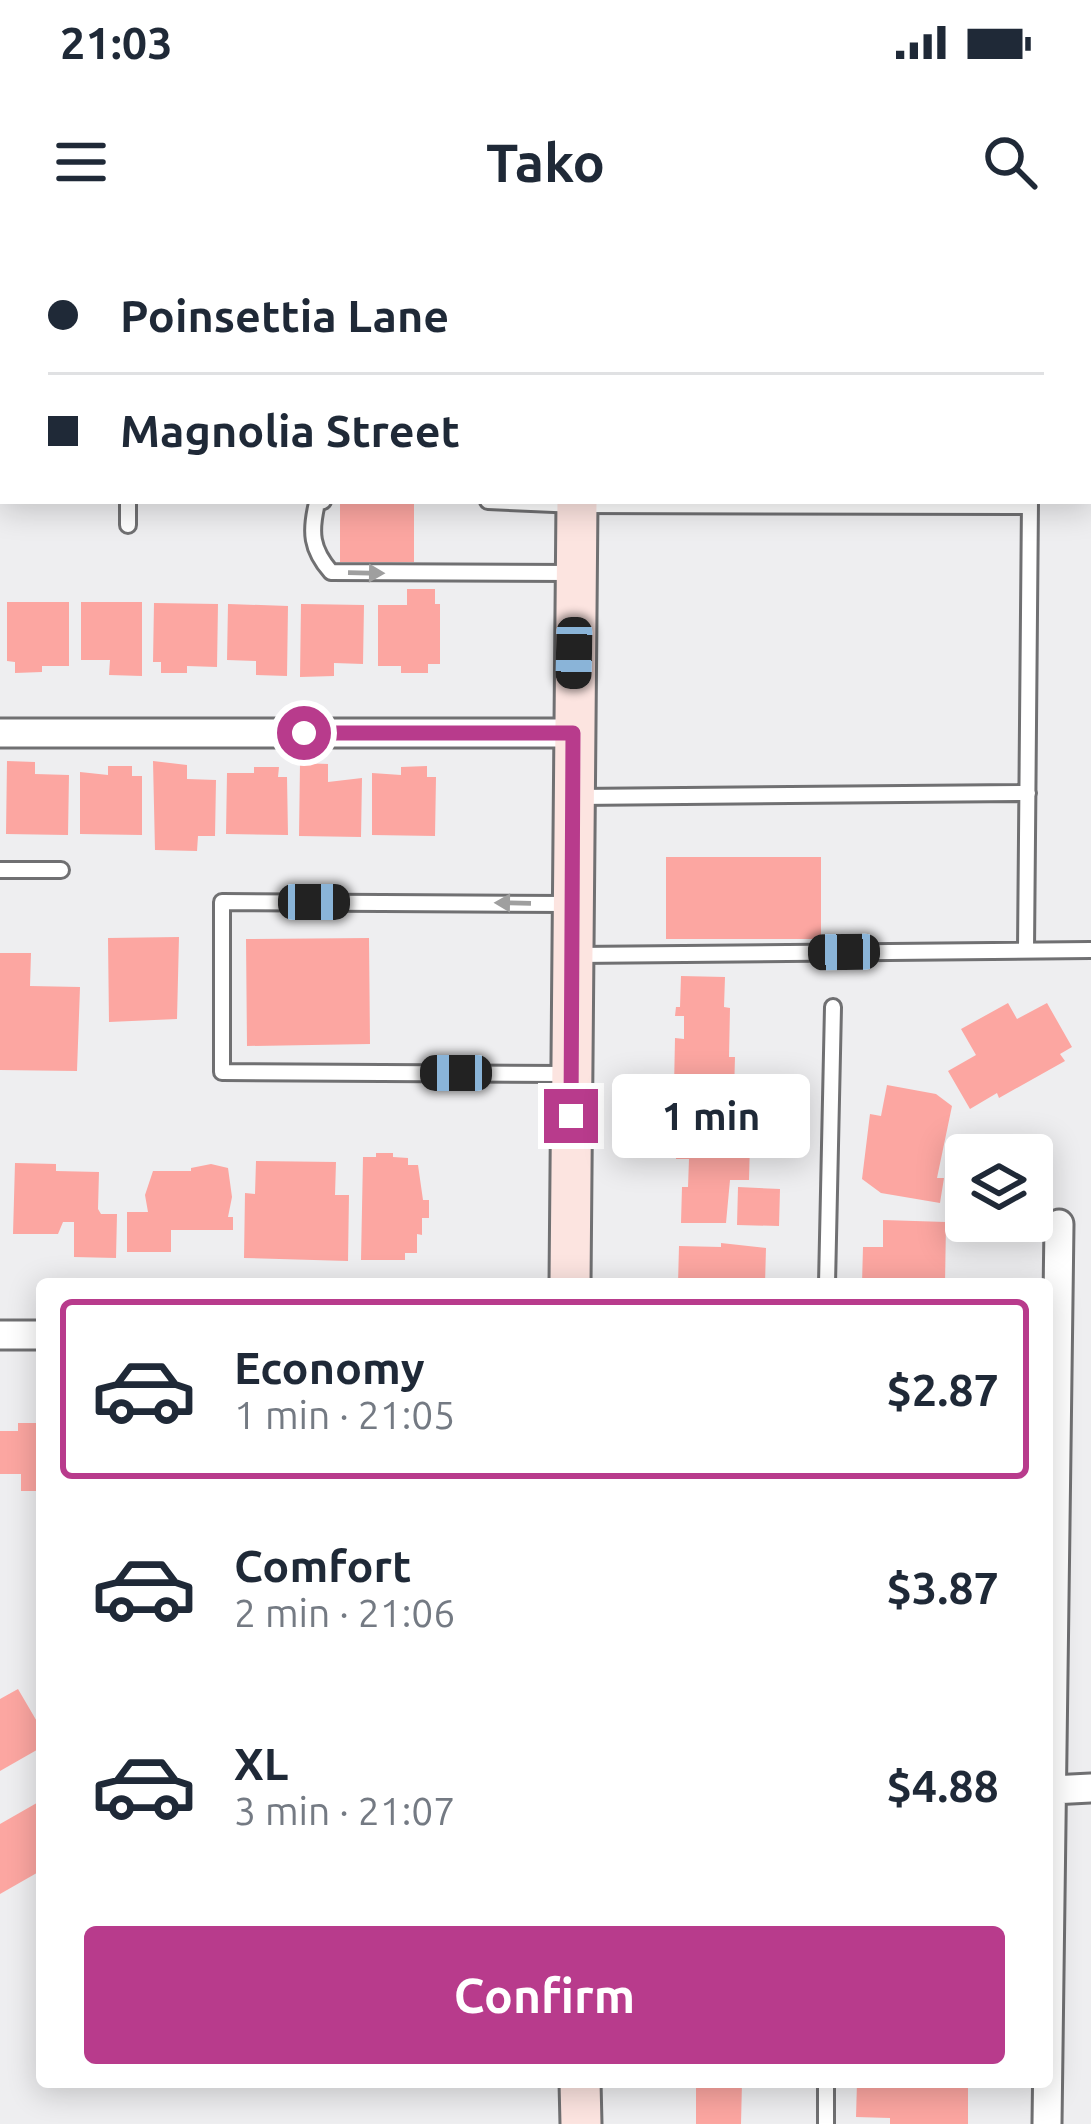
<!DOCTYPE html>
<meta charset="utf-8">
<style>
body{margin:0;font-family:Ubuntu,sans-serif;background:#f2f2f3;color:#1f2937;height:100vh;display:flex;flex-direction:column;font-size:45px;white-space:nowrap}
*{box-sizing:border-box;margin:0}
p{font-size:39px;color:#747a83}
.icon{flex:none;width:66px;height:66px;fill:none;stroke:currentColor;stroke-width:2;stroke-linecap:round;stroke-linejoin:round}
.map{position:relative;flex:1;overflow:hidden}
.drawer{position:absolute;left:36px;top:1038px;width:1017px;height:810px;display:flex;flex-direction:column;background:#fff;border-radius:12px;box-shadow:0 6px 30px #0003}
.drawer>*{flex:none}
.banner{position:absolute;left:0px;top:0px;width:1092px;height:264px;box-shadow:0 6px 30px #0003;display:grid;align-content:center;height:264px;padding:0 48px;background:#fff}
.buttons{position:absolute;left:945px;top:894px;display:grid;gap:24px}
.buttons a{display:grid;place-items:center;width:108px;height:108px;border-radius:12px;background:#fff;box-shadow:0 6px 30px #0003;font-size:60px}
.end{position:absolute;width:54px;height:54px;margin:-27px;border:15px solid #b83b8c;background:#fff;box-shadow:0 0 0 6px #fff}
.from{border-radius:50%}
.bubble{position:absolute;height:84px;border-radius:12px;background:#fff;box-shadow:0 6px 30px #0003;font-size:39px;font-weight:700;line-height:84px;text-align:center}
.car{position:absolute;width:36px;height:72px;margin:-36px -18px;border-radius:15px;box-shadow:0 0 9px 3px #0007;background:linear-gradient(#222 24%,#8ab4d8 0 40%,#222 0 76%,#8ab4d8 0 86%,#222 0)}
.banner b{display:flex;align-items:center;gap:42px;height:114px;font-size:45px}
.banner b+b{border-top:3px solid #e0e1e3}
.banner i{width:30px;height:30px;background:#1f2937}
ul{padding:21px 0 0;list-style:none}
li{display:flex;align-items:center;gap:36px;height:180px;margin:0 24px 18px;padding:0 24px;border:6px solid transparent;border-radius:12px}
li div{flex:1}
li b{display:block;font-size:45px}
li em{font-style:normal;font-weight:700}
li.selected{border-color:#b83b8c}
li>.icon{width:108px;height:108px;stroke-width:1.5}
.button{display:flex;gap:24px;margin-top:auto;padding:24px 48px}
.button a{flex:1;height:138px;border-radius:12px;background:#b83b8c;color:#fff;font-size:48px;font-weight:700;line-height:138px;text-align:center}
.status{display:flex;justify-content:space-between;align-items:center;height:84px;padding:0 60px;background:#fff;direction:ltr}
.status svg{height:33px;fill:currentColor}
header{display:flex;justify-content:space-between;align-items:center;height:156px;padding:0 48px;background:#fff;font-size:54px;font-weight:700}
.map>svg:first-child{display:block}
</style>
<div class="status"><b>21:03</b><svg viewBox="0 0 49 12"><path d="M0 12V9h3v3zM5 12V6h3v6zM10 12V3h3v9zM15 12V0h3v12zM26 1h20v11H26zM47 4h2v5h-2z"/></svg></div>
<header><svg class="icon" aria-label="menu" viewBox="0 0 24 24"><path d="M4 6h16M4 12h16M4 18h16"/></svg>Tako<svg class="icon" aria-label="search" viewBox="0 0 24 24"><circle cx="10" cy="10" r="6"/><path d="M15 15l6 6"/></svg></header>
<div class="map">
<svg width="1091" height="1884" viewBox="0 0 1091 1884">
<rect width="100%" height="100%" fill="#eeeef0"/>
<path fill="#fca6a1" d="M340 262H414V322H340Z
M407 349H435V364H440V424H428V433H401V426H378V365H407Z
M7 362H69V426H42V432L15 433V422L7 421Z
M81 362H142V436L109 435 110 420H81Z
M154 363 218 364 217 427 187 426V433H161V422H153Z
M228 364 288 366 287 436 256 435V421L227 420Z
M301 364 364 365 363 424 334 423V436L300 437Z
M7 521 35 522V534L69 535 68 595 6 594Z
M153 521 187 525V539L216 540 215 596H198L197 611 155 610Z
M300 523 328 524V542L362 538 361 597 299 596Z
M108 526H132V536H142V595L80 594V532L108 535Z
M427 526V537H436L435 596 372 595V533L401 535V527Z
M254 527H279L278 537H287L288 595 226 594 227 533H254Z
M666 617H821V699H666Z
M179 697 177 779 109 782 108 698Z
M369 698 370 804 247 806 246 699Z
M0 713H31L30 746 80 747 77 831 0 830Z
M681 736 725 737 724 767 730 768 729 817H735L734 853 674 848 675 798 684 799V776H675L676 767H680Z
M1008 763 1017 779 1047 763 1072 807 1060 814 1065 821 999 858 997 853 970 869 948 831 976 815 961 789Z
M887 845 936 854 952 866 937 938H944L940 963 881 953 862 939 870 874 881 876Z
M706 869H736V902H750L749 940H730L726 983H681L682 947H688L689 919H676V871Z
M376 913H393V917L408 918V925H418L423 960H429V978H422V995L417 994V1013H405V1020H361L363 917H376Z
M256 921 336 922 335 955H349L348 1021 244 1018 245 953 255 954Z
M15 923 56 924V931L99 932 98 969 101 974H117L116 1018 74 1017V982H63L58 994H13Z
M211 924 228 928 232 957 228 977H233V990H171V1012H127V972H148L145 955 153 931H191V928Z
M738 947 780 949 779 986 737 985Z
M883 980 946 982 945 1044H862L863 1007H883Z
M721 1003 766 1008 765 1044H678L679 1006 721 1007Z
M18 1183H42V1251H21V1234H0V1191H18Z
M18 1449 42 1490V1507L0 1531V1459Z
M42 1560V1630L0 1654V1584Z
M696 1842H742L741 1884H696Z
M857 1842H968V1884H890V1878L856 1877Z"/>
<g fill="none" stroke-linecap="round" stroke-linejoin="round">
<g stroke="#707072" stroke-width="20">
<path id="service" d="M324 0V3
M438 0V3
M129 3V0
M205 3V0
M752 3V0
M938 3V0
M1032 3V0
M323 261 317 263C310 292 311 309 331 332L574 333
M488 261 577 265 1030 266
M128 285V261
M577 557 1028 553
M0 630H61
M1026 709 1030 261
M577 715 1091 710
M566 834 222 832V662L567 664
M827 1044 833 767
M826 1842V1884"/>
</g>
<g stroke="#707072" stroke-width="33">
<path id="minor" d="M0 493H573
M0 1095H42
M1052 1550 1091 1548
M1047 1884 1059 984"/>
</g>
<g stroke="#707072" stroke-width="45">
<path id="secondary" d="M582 3V0
M570 1044 577 261
M580 1842 581 1884"/>
</g>
<use href="#service" stroke="#fff" stroke-width="14"/>
<use href="#minor" stroke="#fff" stroke-width="27"/>
<use href="#secondary" stroke="#fce4e0" stroke-width="39"/>
</g>
<defs><path id="oneway-solid" d="M-6-.8H1V-3.2L6.5 0L1 3.2V.8H-6Z" transform="scale(3)"/></defs>
<g fill="#9f9f9f">
<use href="#oneway-solid" transform="translate(366 333) rotate(1)"/>
<use href="#oneway-solid" transform="translate(513 663) rotate(-179)"/>
</g>
<g fill="none" stroke-linecap="round" stroke-linejoin="round">
<path stroke="#b83b8c" stroke-width="15" d="M304 493H573L571 876"/>
</g>
</svg>
<div class="buttons">
<a><svg class="icon" aria-label="layers" viewBox="0 0 24 24"><path d="M12 4l9 5-9 5-9-5zM3 14l9 5 9-5"/></svg></a>
</div>
<i class="end from" style="left:304px;top:493px"></i>
<i class="end" style="left:571px;top:876px"></i>
<div class="bubble" style="left:612px;top:834px;width:198px">1 min</div>
<i class="car" style="left:574px;top:413px;rotate:181deg"></i>
<i class="car" style="left:314px;top:662px;rotate:90deg"></i>
<i class="car" style="left:844px;top:712px;rotate:269deg"></i>
<i class="car" style="left:456px;top:833px;rotate:270deg"></i>
<div class="banner">
<b><i class="from"></i>Poinsettia Lane</b>
<b><i></i>Magnolia Street</b>
</div>
<section class="drawer">
<ul>
<li class="selected"><svg class="icon" aria-label="car" viewBox="0 0 24 24"><path d="M5 17H2v-5l4-1 3-4h7l3 4 3 1v5h-3M9 17h6M6 11h13"/><circle cx="7" cy="17" r="2"/><circle cx="17" cy="17" r="2"/></svg><div><b>Economy</b><p>1 min · 21:05</p></div><em>$2.87</em></li>
<li><svg class="icon" aria-label="car" viewBox="0 0 24 24"><path d="M5 17H2v-5l4-1 3-4h7l3 4 3 1v5h-3M9 17h6M6 11h13"/><circle cx="7" cy="17" r="2"/><circle cx="17" cy="17" r="2"/></svg><div><b>Comfort</b><p>2 min · 21:06</p></div><em>$3.87</em></li>
<li><svg class="icon" aria-label="car" viewBox="0 0 24 24"><path d="M5 17H2v-5l4-1 3-4h7l3 4 3 1v5h-3M9 17h6M6 11h13"/><circle cx="7" cy="17" r="2"/><circle cx="17" cy="17" r="2"/></svg><div><b>XL</b><p>3 min · 21:07</p></div><em>$4.88</em></li>
</ul>
<div class="button"><a>Confirm</a></div>
</section>
</div>
